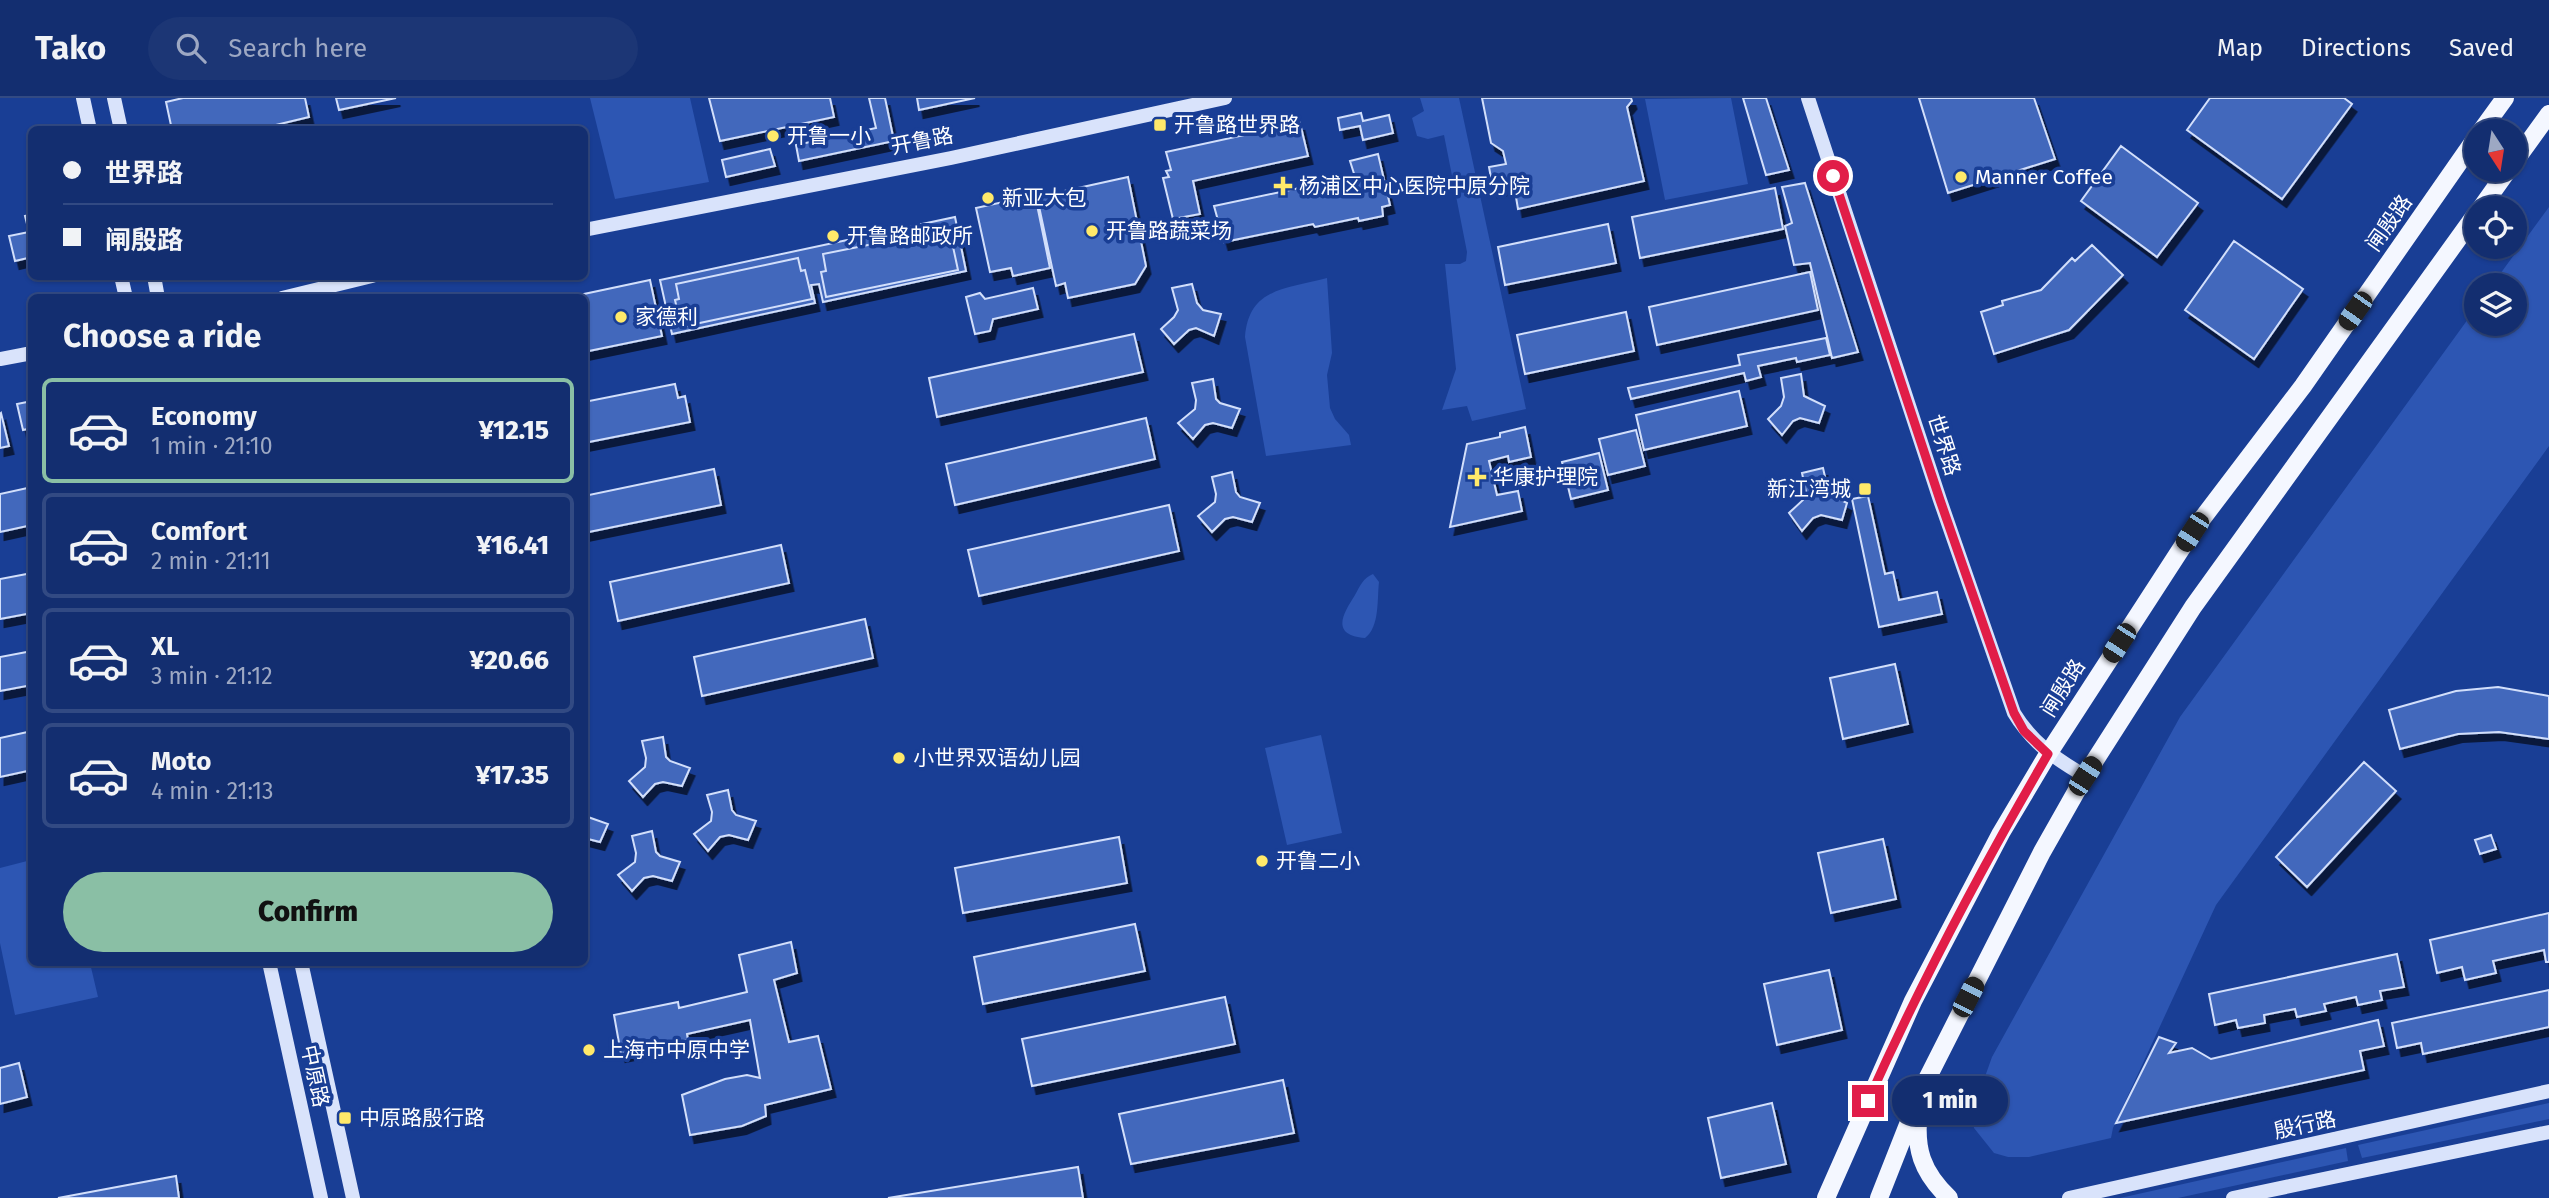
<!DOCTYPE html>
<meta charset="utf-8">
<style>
body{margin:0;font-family:"Fira Sans","Noto Sans SC",sans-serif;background:#1c3675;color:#f1f3f6;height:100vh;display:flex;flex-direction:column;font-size:26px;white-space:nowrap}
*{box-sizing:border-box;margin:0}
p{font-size:23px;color:#9da8c3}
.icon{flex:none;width:38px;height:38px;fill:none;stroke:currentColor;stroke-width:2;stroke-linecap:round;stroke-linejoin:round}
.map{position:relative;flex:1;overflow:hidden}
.details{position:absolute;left:28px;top:196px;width:560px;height:672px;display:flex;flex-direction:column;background:#132e70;border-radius:10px;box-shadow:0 2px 5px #0004,0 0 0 2px #324a83}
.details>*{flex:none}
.hud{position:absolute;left:28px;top:28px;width:560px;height:154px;border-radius:10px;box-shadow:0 2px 5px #0004,0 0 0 2px #324a83;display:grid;align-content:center;height:154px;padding:0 35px;background:#132e70}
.needle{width:46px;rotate:168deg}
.fabs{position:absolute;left:2464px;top:21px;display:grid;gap:14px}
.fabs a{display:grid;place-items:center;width:63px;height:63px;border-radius:50%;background:#132e70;box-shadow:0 2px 5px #0004,0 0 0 2px #324a83;font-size:35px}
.end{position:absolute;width:32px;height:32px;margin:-16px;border:9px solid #e11d48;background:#fff;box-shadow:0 0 0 4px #fff}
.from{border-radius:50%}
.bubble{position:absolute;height:49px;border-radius:24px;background:#132e70;box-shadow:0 2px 5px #0004,0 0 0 2px #324a83;font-size:23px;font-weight:800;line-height:49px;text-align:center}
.car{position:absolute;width:21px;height:42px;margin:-21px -10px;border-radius:9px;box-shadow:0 0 5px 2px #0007;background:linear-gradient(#222 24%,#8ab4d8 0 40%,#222 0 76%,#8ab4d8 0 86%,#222 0)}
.hud b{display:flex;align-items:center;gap:24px;height:66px;font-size:26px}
.hud b+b{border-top:2px solid #324a83}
.hud i{width:18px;height:18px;background:#f1f3f6}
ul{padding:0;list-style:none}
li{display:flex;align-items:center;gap:21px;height:105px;margin:0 14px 10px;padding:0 21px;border:4px solid #324a83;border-radius:10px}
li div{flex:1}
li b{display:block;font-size:26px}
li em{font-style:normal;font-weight:800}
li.on{border-color:#8abfa5}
li>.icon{width:63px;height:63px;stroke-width:1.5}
h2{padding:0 35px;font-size:32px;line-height:84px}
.cta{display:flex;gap:14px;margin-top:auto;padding:14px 35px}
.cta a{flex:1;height:80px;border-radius:42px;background:#8abfa5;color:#111;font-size:28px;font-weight:800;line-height:80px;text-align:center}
header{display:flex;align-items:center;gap:42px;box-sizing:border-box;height:98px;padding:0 35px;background:#132e70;border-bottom:2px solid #324a83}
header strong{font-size:33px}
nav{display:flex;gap:38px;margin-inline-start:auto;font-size:24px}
.search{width:490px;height:63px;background:#1c3675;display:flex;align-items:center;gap:18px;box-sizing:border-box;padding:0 24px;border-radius:38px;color:#9da8c3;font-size:26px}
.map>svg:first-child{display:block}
</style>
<header>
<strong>Tako</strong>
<div class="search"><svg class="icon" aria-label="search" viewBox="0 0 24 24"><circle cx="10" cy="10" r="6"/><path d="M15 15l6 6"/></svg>Search here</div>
<nav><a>Map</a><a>Directions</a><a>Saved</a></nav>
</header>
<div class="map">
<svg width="2549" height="1100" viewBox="0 0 2549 1100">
<defs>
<filter id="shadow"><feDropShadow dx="4.5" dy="8" stdDeviation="0" flood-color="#0009"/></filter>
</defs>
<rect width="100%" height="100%" fill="#193e95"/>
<path fill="#2d56b3" d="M590 0H690L709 84 615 101Z
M1420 0H1459L1526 311 1472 323 1467 308 1442 312 1456 271 1445 166H1460L1466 163 1467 154 1444 37 1428 41 1417 38 1412 20 1424 13Z
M1731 0 1748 86 1665 102 1645 1Z
M2549 109V348L2216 807 2113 1030 2111 1040 2029 1059H2008L1994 1055 1974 1030 1972 1015 1992 959 2180 619 2476 210V226H2515V187H2492Z
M1327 180 1332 255 1327 277 1330 310 1335 321 1349 337 1351 347 1266 358 1245 239C1249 189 1287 191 1327 180Z
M1373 476 1379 484C1377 501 1380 529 1365 540 1330 537 1343 516 1355 497 1360 488 1363 480 1373 476Z
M1321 637 1342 735 1287 747 1265 650Z
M31 762 32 864 90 865 98 899 15 917 0 845V770Z
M2549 1005V1021L2362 1060 2358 1047Z
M2346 1050 2348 1063 2178 1100H2120Z"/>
<path fill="#4267bc" stroke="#d2dffb" stroke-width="2" filter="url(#shadow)" d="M183 0H305L309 19 255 32H172L166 4Z
M336 0H396L339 12Z
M709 0H830L834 19 720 43Z
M869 0H885L894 43 799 63 796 47 876 30Z
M917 0H975L919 12Z
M1482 0H1631L1632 3 1627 9 1644 83 1518 111 1514 87 1493 91 1489 69 1506 66 1503 53 1491 45Z
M1743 0H1766L1789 72 1766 77Z
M1919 0H2034L2055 61 1948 95Z
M2210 0H2344L2352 6 2282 101 2187 32Z
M1361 15 1363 23 1389 17 1393 35 1363 42 1360 28 1340 32 1338 20Z
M1300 25 1308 58 1193 83 1200 116 1173 121 1163 80 1169 79 1166 73 1171 72 1166 54Z
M2121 48 2198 105 2157 159 2081 103Z
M770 51 775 68 726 79 722 62Z
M1378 56 1390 107 1382 109 1383 118 1359 123 1358 120 1315 129 1313 126 1224 144 1214 108 1314 87V90L1356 82 1350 63Z
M1128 79 1146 168 1135 186 1068 200 1065 185 1056 188 1037 99Z
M1805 85 1858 254 1832 260 1810 165 1794 167 1785 128 1792 125 1782 89Z
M1775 90 1783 131 1640 160 1632 119Z
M1035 97 1050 170 1013 178 1011 170 990 174 976 110Z
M32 116V159L15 163 9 138 29 134 25 118Z
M955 119 966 173 823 204 819 186 811 187 815 205 672 236 660 182Z
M1608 126 1616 165 1505 187 1498 149Z
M943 132 947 146 952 144 958 172 826 199 821 174 826 173 823 156Z
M2234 143 2303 191 2254 261 2185 212Z
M2092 147 2123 177 2069 232 1994 256 1981 214 2003 207 2002 203 2041 192 2072 160 2075 163Z
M798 160 801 173 805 172 812 201 681 229 675 202 679 201 676 186Z
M1810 174 1818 212 1657 247 1649 209Z
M650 182 662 238 584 254V200H565Z
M1192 186 1197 205 1203 212 1221 216 1214 238 1196 230 1189 232 1174 246 1161 231 1174 219 1178 212 1172 190Z
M1033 190 1038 211 993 221 990 233 975 236 966 199 980 195 985 201Z
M1626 214 1634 253 1525 276 1517 237Z
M1134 236 1143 274 937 319 929 280Z
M1826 240 1830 257 1797 264 1796 260 1758 268 1761 279 1746 283 1744 275 1631 301 1628 290 1740 267 1738 257Z
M1801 276 1804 298 1825 308 1819 325 1800 320 1793 323 1782 337 1768 321 1781 308 1784 299 1781 280Z
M1213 281 1216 301 1220 305 1240 311 1232 330 1213 325 1205 327 1193 341 1178 325 1195 311 1196 302 1192 285Z
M675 286 678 300 685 298 690 324 584 345V304Z
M1739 293 1747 328 1644 352 1636 317Z
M32 303V330L23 332 17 306Z
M1 315 9 348 0 350V316Z
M1146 320 1155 361 955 407 946 366Z
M1525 329 1531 359 1509 364 1508 358 1489 363 1497 397 1518 393 1522 413 1450 429 1467 346 1500 339V335Z
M1636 332 1645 368 1608 377 1599 341Z
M1599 355 1608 392 1571 401 1562 364Z
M1823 370 1829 396 1847 405 1842 422 1821 417 1813 420 1802 433 1789 415 1803 402 1806 394 1802 375Z
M714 371 721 407 584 435V398Z
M1232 374 1236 394 1240 399 1260 405 1252 424 1233 419 1225 421 1212 434 1198 418 1215 404 1216 396 1212 379Z
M32 389V427L0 434V396Z
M1868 398 1885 476 1893 474 1899 502 1937 494 1942 516 1879 529 1852 401Z
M1169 407 1179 453 979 498 968 452Z
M781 447 789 485 618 523 610 484Z
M32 475V515L0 521V481Z
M865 521 873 560 702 598 694 559Z
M32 553V587L0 593V559Z
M1895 566 1908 626 1843 641 1830 580Z
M2498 589 2549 598V641L2499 634 2458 636 2400 651 2389 612 2456 593Z
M32 633V672L0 679V640Z
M663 639 666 659 670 663 690 670 682 688 663 684 655 686 643 699 629 683 645 669 646 660 642 643Z
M2364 664 2396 693 2307 789 2276 759Z
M728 692 732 712 736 717 756 723 748 742 729 737 720 739 708 753 694 736 711 723 712 714 707 697Z
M584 716 588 719 608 726 600 744 584 740Z
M652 733 656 754 660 758 680 764 672 783 653 778 644 780 632 793 618 777 635 764 636 755 632 738Z
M2491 737 2496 751 2480 756 2475 742Z
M1119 739 1127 785 963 815 955 770Z
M1883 741 1896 801 1831 815 1818 755Z
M2549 815V864H2546L2544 852 2493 863 2496 875 2465 882 2462 869 2437 875 2430 842Z
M1135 826 1145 873 983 906 974 859Z
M791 844 797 875 774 882 789 944 818 938 831 991 765 1007 766 1018 742 1028 690 1037 682 997 725 981 747 977 760 980 750 922 687 936 688 942 621 956 614 917 678 904 679 910 747 894 739 857Z
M2397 856 2404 889 2380 893 2382 902 2358 907 2356 899 2324 906 2326 913 2297 919 2295 911 2264 917 2265 925 2238 930 2236 922 2215 927 2209 896Z
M1829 872 1842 932 1777 947 1764 886Z
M2549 892V929L2423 956 2421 945 2397 950 2392 925Z
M1225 899 1235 946 1032 988 1022 941Z
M2378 922 2384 948 2360 953 2364 972 2116 1025 2159 939 2176 945 2169 955 2192 950 2211 961Z
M19 965 27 999 0 1006V970Z
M1283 982 1294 1035 1131 1066 1119 1016Z
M1772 1005 1786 1066 1721 1080 1708 1020Z
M1078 1069 1083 1100H888Z
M176 1078 179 1100H58Z"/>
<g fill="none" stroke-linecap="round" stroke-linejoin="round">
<path stroke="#d9e3fb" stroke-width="14" d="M83 0 90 32
M114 0 121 32
M1808 0 1940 402 2014 615C2032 645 2056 661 2085 678
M584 132 951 60 1225 0
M121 178 126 200
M154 178 158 200
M282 200 372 178
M0 261 32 255
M269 864 321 1100
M301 864 353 1100
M2069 1100 2549 993
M2233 1100 2549 1034"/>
<path stroke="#f4f7ff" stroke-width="18" d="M2481 33 2505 0
M2515 63 2549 16
M2481 110 2508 72
M1919 1012C1914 1051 1922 1074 1949 1100
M1826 1100 1913 903 2001 735 2048 656 2192 434 2303 288 2476 40
M1879 1100 1922 991 2042 754 2085 678 2193 509 2476 116"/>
</g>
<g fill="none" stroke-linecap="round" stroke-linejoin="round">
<path stroke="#e11d48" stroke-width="9" d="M1833 78 1940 402 2014 615 2024 633 2048 656C1982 769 1921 884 1868 1003"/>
</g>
<g fill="#ffe96a" stroke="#193e95" stroke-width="2.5">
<rect x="1153" y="20" width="14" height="14" rx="3.5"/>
<circle cx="773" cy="38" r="7"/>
<circle cx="1961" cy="79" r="7"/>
<path d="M1279.5 77.5h7v7h7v7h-7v7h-7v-7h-7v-7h7z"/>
<circle cx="988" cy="100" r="7"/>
<circle cx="1092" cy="133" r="7"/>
<circle cx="833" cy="138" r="7"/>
<circle cx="621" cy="219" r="7"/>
<path d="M1473.5 368.5h7v7h7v7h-7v7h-7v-7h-7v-7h7z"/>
<rect x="1858" y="384" width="14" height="14" rx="3.5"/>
<circle cx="899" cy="660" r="7"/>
<circle cx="1262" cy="763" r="7"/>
<circle cx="589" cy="952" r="7"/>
<rect x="338" y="1013" width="14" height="14" rx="3.5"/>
</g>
<g text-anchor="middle" stroke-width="7" stroke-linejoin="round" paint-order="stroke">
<g font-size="21" fill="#fff" stroke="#193e95" text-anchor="start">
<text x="1174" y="34">开鲁路世界路</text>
<text x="787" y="45">开鲁一小</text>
<text x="1975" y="86">Manner Coffee</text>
<text x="1299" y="95">杨浦区中心医院中原分院</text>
<text x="1002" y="107">新亚大包</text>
<text x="1106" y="140">开鲁路蔬菜场</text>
<text x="847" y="145">开鲁路邮政所</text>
<text x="635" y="226">家德利</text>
<text x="1493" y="386">华康护理院</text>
<text x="1851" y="398" text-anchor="end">新江湾城</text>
<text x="913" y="667">小世界双语幼儿园</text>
<text x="1276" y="770">开鲁二小</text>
<text x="603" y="959">上海市中原中学</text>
<text x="359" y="1027">中原路殷行路</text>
</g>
<g font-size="21" fill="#fff" stroke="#193e95">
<text transform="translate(922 43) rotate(-11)" y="7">开鲁路</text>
<text transform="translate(2389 125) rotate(-55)" y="7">闸殷路</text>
<text transform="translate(1944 347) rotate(72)" y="7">世界路</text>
<text transform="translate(2063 590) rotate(-58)" y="7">闸殷路</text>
<text transform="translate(315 978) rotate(78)" y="7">中原路</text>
<text transform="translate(2305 1027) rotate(-12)" y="7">殷行路</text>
</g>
</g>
</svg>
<div class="fabs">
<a><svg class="needle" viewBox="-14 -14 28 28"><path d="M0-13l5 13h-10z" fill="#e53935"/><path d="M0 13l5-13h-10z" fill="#9da8c3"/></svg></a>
<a><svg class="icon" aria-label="locate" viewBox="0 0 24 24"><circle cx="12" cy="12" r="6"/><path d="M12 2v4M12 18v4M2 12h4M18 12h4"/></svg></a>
<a><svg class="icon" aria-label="layers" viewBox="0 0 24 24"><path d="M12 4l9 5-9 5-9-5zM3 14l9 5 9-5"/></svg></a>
</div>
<i class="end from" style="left:1833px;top:78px"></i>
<i class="end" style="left:1868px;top:1003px"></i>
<div class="bubble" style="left:1892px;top:978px;width:116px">1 min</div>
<i class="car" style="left:2355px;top:213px;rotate:215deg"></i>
<i class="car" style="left:2192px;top:434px;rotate:213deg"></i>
<i class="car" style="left:2119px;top:545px;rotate:213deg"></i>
<i class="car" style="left:2085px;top:678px;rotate:33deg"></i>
<i class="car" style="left:1968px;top:899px;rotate:27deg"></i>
<div class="hud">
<b><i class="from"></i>世界路</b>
<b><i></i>闸殷路</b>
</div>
<section class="details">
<h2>Choose a ride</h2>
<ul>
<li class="on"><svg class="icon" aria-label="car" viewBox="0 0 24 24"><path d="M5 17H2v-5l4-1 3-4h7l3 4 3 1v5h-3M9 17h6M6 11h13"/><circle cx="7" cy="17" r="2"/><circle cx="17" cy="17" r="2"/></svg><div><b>Economy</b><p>1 min · 21:10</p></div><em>¥12.15</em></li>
<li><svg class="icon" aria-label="car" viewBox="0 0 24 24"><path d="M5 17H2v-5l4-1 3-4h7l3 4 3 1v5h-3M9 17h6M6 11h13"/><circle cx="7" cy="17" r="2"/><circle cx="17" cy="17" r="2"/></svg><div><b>Comfort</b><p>2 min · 21:11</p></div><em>¥16.41</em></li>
<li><svg class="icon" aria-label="car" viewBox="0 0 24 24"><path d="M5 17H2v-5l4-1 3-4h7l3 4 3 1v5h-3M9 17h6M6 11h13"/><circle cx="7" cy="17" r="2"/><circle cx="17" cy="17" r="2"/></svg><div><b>XL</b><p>3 min · 21:12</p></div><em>¥20.66</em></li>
<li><svg class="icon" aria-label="car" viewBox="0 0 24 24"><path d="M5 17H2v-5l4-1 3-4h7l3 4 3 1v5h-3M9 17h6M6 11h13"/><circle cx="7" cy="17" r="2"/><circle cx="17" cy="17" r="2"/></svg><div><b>Moto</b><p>4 min · 21:13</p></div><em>¥17.35</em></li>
</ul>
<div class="cta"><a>Confirm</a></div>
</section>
</div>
